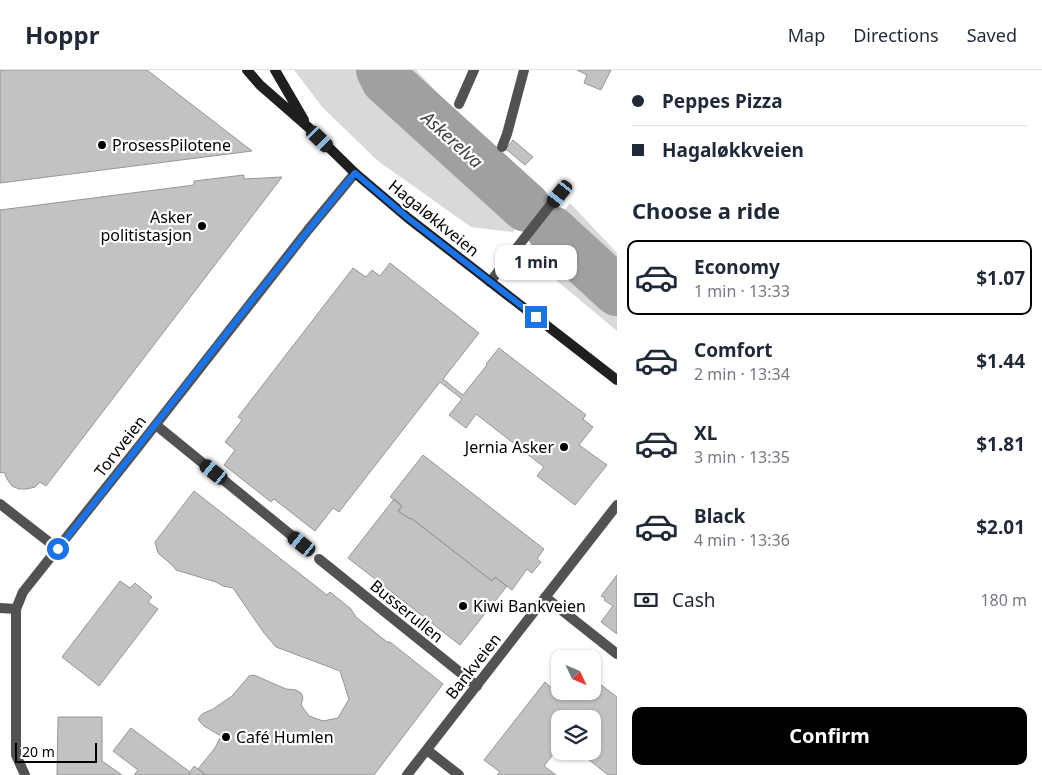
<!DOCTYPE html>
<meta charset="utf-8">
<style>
body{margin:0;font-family:"Noto Sans",sans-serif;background:#f6f6f7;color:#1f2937;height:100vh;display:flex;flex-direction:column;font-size:19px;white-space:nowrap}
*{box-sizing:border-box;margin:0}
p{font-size:16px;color:#747a83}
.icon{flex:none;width:28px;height:28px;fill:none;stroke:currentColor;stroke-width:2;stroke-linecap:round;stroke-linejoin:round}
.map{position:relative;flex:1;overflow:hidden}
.sheet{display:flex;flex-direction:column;background:#fff;width:425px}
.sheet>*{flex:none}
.top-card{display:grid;align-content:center;height:110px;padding:0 15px;background:#fff}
.needle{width:32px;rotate:134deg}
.buttons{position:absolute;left:551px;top:580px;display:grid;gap:10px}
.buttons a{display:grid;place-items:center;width:50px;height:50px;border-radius:10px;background:#fff;box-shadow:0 1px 4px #0004;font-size:25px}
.scale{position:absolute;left:15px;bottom:12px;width:82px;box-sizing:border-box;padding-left:5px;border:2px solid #000;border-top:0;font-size:14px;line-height:18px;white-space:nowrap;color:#000;-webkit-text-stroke:4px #fff;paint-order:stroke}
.end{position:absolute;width:22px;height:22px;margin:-11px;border:6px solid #1a73e8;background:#fff;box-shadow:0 0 0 2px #fff}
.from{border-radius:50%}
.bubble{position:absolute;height:35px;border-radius:10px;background:#fff;box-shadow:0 1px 4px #0004;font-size:16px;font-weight:700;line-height:35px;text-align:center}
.car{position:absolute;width:15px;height:30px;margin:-15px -8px;border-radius:6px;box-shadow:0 0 4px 1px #0007;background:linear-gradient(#222 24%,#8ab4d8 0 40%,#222 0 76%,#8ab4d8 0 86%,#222 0)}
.top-card b{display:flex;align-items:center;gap:18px;height:48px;font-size:19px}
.top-card b+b{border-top:1px solid #e0e1e3}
.top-card i{width:12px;height:12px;background:#1f2937}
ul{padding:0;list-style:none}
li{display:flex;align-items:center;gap:15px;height:75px;margin:0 10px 8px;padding:0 5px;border:2px solid transparent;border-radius:10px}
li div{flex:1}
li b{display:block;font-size:19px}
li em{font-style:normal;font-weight:700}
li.current{border-color:#000}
li>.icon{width:45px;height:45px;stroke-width:1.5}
h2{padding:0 15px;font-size:22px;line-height:60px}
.pay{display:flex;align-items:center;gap:12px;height:55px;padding:0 15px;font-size:19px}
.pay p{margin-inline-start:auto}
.action{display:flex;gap:10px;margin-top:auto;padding:10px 15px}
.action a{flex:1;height:58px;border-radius:10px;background:#000;color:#fff;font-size:20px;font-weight:700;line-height:58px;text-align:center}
header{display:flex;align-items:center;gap:30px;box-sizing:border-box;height:70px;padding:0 25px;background:#fff;border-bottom:1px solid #e0e1e3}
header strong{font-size:24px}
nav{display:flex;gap:28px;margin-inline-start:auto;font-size:18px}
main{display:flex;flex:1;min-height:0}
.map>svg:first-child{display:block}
</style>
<header>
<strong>Hoppr</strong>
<nav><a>Map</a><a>Directions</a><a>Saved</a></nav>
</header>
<main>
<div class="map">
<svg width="617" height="705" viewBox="0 0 617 705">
<rect width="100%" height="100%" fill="#fff"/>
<path fill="#d9d9d9" d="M294 0H416L466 53 546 123 513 162 471 157 378 91 323 38Z
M570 133 617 183V261L544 200 541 169Z"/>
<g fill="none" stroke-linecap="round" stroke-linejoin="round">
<path stroke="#a0a0a0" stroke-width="50" d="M381 0 386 10 526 137
M552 161 617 221"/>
</g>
<path fill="#c2c2c2" stroke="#969696" d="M0 0H147L252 81 0 113Z
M577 0H611L601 20 584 13 587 5Z
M513 70 533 87 525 95 506 79Z
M244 105V109L282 107 46 416 40 412 35 417 27 419H19L12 416 7 409 4 402 0 403V140L194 115V111Z
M390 193 479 263 443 309 454 318 463 325 487 295 486 294 499 278 586 345 583 349 593 357 579 375 607 395 575 435 537 406 544 397 476 344 466 358 449 345 462 329 440 312 339 442 333 438 315 461 274 429 271 432 224 395 235 380 225 372 242 350 238 347 353 198 366 207 372 200 380 206Z
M423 385 544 479 537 489 541 492 532 503 527 499 512 520 495 507 492 511 411 448 410 449 398 441 402 436 390 427Z
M194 421 327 525 330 522 351 539 356 547 387 572H390L443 614 374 705H206L198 699 215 678 221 666 204 656 200 652 198 649 202 644 213 639 232 626 249 606 254 605 286 619 296 620 301 623 303 628 301 635 309 646 323 651 338 648 349 629 340 601 276 577 264 563 233 518 223 516 216 512 176 500 172 495 158 483 155 472Z
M394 429 402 436 398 441 410 449 411 448 492 511 495 507 507 516 460 575 348 488Z
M617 505V564L601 552 613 536 604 530 605 528 601 526Z
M120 511 130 518 135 513 152 527 148 532 158 539 99 616 62 587Z
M592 608 617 627V705H608L578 681H592V649H560V680L558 678 544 696 556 705H497L500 702 484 690 545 612 553 619 560 610V621H592Z
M58 647H102V691L122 705H57Z
M131 658 190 702 188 705H134L138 700 113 681Z
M194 696 206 705H188Z"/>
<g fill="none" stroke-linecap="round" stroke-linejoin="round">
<path stroke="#525252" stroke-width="10" d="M459 34 474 0
M502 77 507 64 524 0
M490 212 559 124
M156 355 302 474
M0 434 58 479
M319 489 477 616
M0 538 16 539"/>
<path stroke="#525252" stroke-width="10" d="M545 527 617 584
M427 680 459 705
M25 705 16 685V539L23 522 139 376 308 160 355 103
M407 705 617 435"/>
<path stroke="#1f1f1f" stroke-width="10" d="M247 0 260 15 308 57 355 103 408 148 617 310
M275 0 304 50"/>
</g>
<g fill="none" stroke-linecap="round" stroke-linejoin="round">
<path stroke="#1a73e8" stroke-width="6" d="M58 479C157 354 253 226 355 103L408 148 536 247"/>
</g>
<g fill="#000" stroke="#fff" stroke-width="2">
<circle cx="102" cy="75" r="5"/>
<circle cx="202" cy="156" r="5"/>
<circle cx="564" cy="377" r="5"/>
<circle cx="463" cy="536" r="5"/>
<circle cx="226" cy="667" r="5"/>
</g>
<g text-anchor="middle" stroke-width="4.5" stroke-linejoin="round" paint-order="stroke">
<g font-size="16" fill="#000" stroke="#fff" text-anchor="start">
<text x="112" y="81">ProsessPilotene</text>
<text x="192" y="153" text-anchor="end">Asker<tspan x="192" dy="18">politistasjon</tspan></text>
<text x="554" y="383" text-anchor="end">Jernia Asker</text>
<text x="473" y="542">Kiwi Bankveien</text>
<text x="236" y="673">Café Humlen</text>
</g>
<g font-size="16" fill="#000" stroke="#fff">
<text transform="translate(434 148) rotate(39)" y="6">Hagaløkkveien</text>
<text transform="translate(120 376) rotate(-52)" y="6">Torvveien</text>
<text transform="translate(407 541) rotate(39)" y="6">Busserullen</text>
<text transform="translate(473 596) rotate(-52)" y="6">Bankveien</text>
</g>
<g font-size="18" font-style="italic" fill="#414141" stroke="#fff">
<text transform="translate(452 70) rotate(42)" y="6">Askerelva</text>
</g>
</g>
</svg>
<div class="buttons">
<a><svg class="needle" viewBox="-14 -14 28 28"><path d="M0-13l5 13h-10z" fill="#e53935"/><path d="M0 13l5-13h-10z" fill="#747a83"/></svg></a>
<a><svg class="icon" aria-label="layers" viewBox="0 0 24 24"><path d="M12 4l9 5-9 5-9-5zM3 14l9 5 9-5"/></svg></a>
</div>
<div class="scale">20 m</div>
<i class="end from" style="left:58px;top:479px"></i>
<i class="end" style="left:536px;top:247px"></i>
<div class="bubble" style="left:495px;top:175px;width:82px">1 min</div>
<i class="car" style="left:320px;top:69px;rotate:134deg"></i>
<i class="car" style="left:560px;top:124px;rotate:219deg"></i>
<i class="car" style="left:214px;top:402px;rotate:309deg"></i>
<i class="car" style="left:302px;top:474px;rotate:309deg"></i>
</div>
<section class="sheet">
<div class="top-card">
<b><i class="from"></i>Peppes Pizza</b>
<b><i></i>Hagaløkkveien</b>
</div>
<h2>Choose a ride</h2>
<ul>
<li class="current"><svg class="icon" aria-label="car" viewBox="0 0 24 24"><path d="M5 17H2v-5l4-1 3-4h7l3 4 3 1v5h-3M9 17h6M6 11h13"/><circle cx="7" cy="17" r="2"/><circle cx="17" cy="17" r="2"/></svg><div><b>Economy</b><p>1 min · 13:33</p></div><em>$1.07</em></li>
<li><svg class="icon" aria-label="car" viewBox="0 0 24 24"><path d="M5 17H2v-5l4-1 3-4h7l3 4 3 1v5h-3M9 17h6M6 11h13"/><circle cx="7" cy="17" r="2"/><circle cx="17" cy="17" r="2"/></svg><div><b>Comfort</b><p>2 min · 13:34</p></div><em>$1.44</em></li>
<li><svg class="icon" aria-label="car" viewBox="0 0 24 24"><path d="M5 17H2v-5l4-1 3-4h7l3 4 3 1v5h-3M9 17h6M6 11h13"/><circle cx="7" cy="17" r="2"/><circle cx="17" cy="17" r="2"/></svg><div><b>XL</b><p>3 min · 13:35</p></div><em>$1.81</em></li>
<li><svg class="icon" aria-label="car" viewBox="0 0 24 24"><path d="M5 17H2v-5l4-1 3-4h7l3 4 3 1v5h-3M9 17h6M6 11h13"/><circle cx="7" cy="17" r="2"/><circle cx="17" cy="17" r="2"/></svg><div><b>Black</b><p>4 min · 13:36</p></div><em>$2.01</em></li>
</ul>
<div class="pay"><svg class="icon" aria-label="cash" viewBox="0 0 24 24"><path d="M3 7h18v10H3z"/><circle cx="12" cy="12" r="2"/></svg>Cash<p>180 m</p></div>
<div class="action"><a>Confirm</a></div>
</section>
</main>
